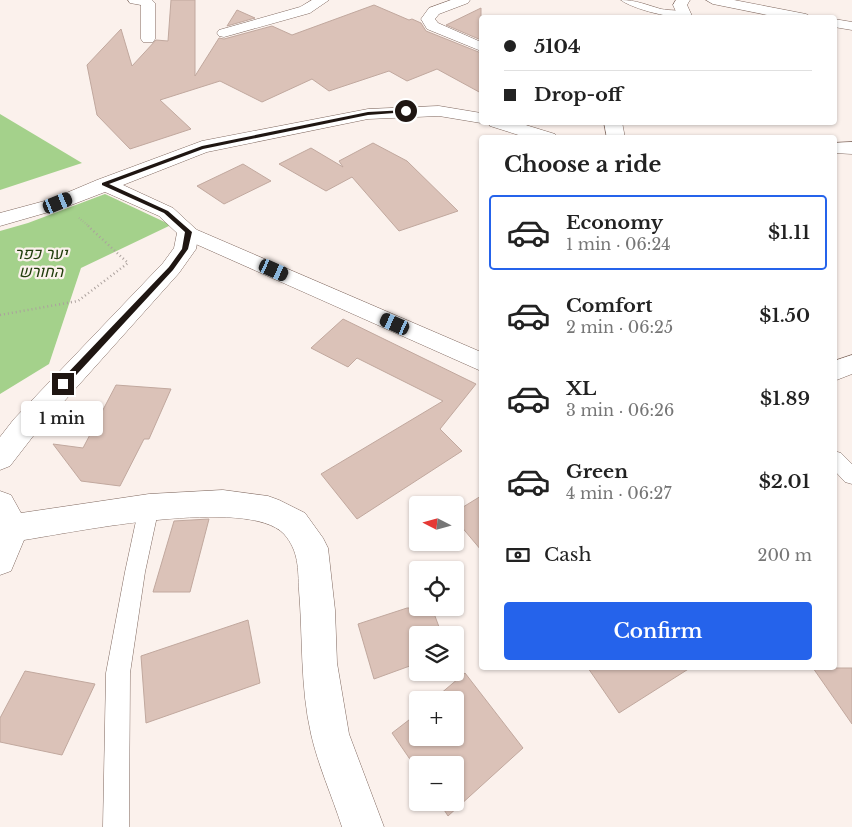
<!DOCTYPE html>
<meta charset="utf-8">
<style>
body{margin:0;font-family:"Libre Baskerville",Heebo,serif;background:#f2f2f2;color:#222;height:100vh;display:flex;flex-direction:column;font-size:19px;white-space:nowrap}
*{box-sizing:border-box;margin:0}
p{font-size:16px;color:#767676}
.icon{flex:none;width:28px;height:28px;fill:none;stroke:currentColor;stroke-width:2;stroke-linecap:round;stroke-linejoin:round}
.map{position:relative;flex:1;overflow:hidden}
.details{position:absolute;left:479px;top:135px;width:358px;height:535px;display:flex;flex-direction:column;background:#fff;border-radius:5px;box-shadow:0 1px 4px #0004}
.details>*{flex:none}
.banner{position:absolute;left:479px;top:15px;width:358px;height:110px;border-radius:5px;box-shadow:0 1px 4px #0004;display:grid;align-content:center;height:110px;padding:0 25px;background:#fff}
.needle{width:32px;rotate:276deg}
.controls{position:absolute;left:409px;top:496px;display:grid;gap:10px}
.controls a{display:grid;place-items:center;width:55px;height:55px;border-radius:5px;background:#fff;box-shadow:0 1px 4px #0004;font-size:25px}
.end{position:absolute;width:22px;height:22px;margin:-11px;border:6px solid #1f1612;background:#fff;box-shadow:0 0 0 2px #fff}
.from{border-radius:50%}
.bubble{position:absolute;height:35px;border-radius:5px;background:#fff;box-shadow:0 1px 4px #0004;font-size:16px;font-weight:600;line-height:35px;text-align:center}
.car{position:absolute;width:15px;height:30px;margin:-15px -8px;border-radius:6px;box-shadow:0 0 4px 1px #0007;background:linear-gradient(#222 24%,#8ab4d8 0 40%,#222 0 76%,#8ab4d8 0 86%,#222 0)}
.banner b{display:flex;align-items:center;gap:18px;height:48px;font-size:19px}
.banner b+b{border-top:1px solid #e0e0e0}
.banner i{width:12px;height:12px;background:#222}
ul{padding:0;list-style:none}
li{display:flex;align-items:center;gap:15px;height:75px;margin:0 10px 8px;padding:0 15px;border:2px solid transparent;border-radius:5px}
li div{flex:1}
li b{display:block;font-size:19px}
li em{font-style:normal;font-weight:600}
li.current{border-color:#2563eb}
li>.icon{width:45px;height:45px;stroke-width:1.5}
h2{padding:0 25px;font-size:22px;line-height:60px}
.pay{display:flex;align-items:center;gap:12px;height:55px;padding:0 25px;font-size:19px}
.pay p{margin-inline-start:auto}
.primary-button{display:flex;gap:10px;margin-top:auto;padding:10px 25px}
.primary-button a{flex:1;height:58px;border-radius:5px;background:#2563eb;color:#fff;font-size:20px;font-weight:600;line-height:58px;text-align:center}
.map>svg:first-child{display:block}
</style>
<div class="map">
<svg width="852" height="827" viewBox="0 0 852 827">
<rect width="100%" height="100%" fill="#fbf1ec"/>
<path fill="#a4d18b" d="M0 114 82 163 0 190Z
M105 194 171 225 81 268 49 364 0 394V231L28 223Z"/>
<path fill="#dbc2b8" stroke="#c1a89e" d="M171 0H195V76L219 38 224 39 272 26 292 35 374 5 409 20 412 19 421 23 426 31 481 53V93L437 69 407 81 389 71 329 91 312 79 262 102 220 81 160 100 191 129 130 149 97 115 87 65 121 29 132 66 156 40 168 41Z
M481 8V40L446 25Z
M237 10 255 18 227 26Z
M373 143 407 161 458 211 399 231 352 177 326 191 279 164 311 148 343 167 339 161Z
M243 164 271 181 224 204 197 186Z
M343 319 476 384 440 429 462 451 357 519 321 474 443 401 357 358 348 367 311 348Z
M116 385 171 389 149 439H144L120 486 81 481 53 444 83 448Z
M481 496V550L455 519V512Z
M209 519 190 592H153L174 521Z
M407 608H432L442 635H418V663L374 679 358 624Z
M248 620 260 683 146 723 141 656Z
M588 668H690L619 713Z
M813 668H852V724Z
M25 671 95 684 62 755 0 742V718Z
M465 673 523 748 448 816 439 802H455V765H418V771L392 733 418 713V738H455V700H433Z"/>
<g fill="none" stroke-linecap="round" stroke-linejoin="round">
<g stroke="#806960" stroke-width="1">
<path id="lane" d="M621 0C636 0 647 5 661 9 670 11 681 9 688 14 678 22 630 8 621 0Z
M834 451 841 453 852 464V484L845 482 834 470Z
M149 499 156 501 159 507 145 572 130 673 129 827H103L106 673 125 572 139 507 142 501Z"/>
</g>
<g stroke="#806960" stroke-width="1">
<path id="street" d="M128 0H152L155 3V39L153 42H143L141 39V5L130 3Z
M312 0H329L310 13 224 37 219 36 217 33 219 30 300 7Z
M451 0H470L468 3 439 14 435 19 438 23 481 42V51L427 29 421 19 429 8Z
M706 0H734L806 14 813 18H782L713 4Z
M834 19 852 22V30L834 27Z
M852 142V154L834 153V143Z
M188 226 481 352V371L180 237 177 232 180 227Z
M852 355V374L834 381V361Z"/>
</g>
<g stroke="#806960" stroke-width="1">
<path id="secondary" d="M676 0H690L687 5 693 18H679L673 5Z
M439 106 481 113V122H484L481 123 439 116 368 119 207 152 123 185 173 208 199 232 196 249 179 273 34 435 10 466 0 470V437L14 419 163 263 174 248 177 233 159 216 105 192 66 207 0 226V213L52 199 97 180 202 141 368 109Z
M488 122H516L555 134 558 138H528L490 126Z
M604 122H622L625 138H607Z
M223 490 268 496 279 500 305 513 323 538 328 548 335 610 337 663 349 734 384 827H342C332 796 318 765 311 734 300 686 303 638 299 590 298 569 299 551 284 534 248 496 75 532 24 540L11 571 0 575V491L11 495 21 513 149 494Z"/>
</g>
<path stroke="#aba19d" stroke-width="2" stroke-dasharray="0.5 2" stroke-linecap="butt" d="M79 218 90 227"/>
<path stroke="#aba19d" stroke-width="2.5" stroke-dasharray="1 3" stroke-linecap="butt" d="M0 315 78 301 128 263 88 226"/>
<use href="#lane" fill="#fff" fill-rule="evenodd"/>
<use href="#street" fill="#fff" fill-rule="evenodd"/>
<use href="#secondary" fill="#fff" fill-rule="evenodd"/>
</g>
<path fill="#1f1612" d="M406 110 408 112 368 115 203 149 109 184 168 211 192 232 188 249 173 270 66 386H60V381L169 267 182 249 185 232 164 213 102 185V183L202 146 368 112Z"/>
<g text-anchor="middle" stroke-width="4.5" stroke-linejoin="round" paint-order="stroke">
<g font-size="16" font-style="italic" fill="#223e0d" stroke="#fbf1ec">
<text x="41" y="259">יער כפר<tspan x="41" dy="18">החורש</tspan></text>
</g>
</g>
</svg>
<div class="controls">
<a><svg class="needle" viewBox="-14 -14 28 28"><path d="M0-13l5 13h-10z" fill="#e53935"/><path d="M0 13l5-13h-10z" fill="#767676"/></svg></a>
<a><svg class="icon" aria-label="locate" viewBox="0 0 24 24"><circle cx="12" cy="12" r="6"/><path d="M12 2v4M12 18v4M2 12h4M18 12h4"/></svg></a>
<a><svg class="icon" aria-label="layers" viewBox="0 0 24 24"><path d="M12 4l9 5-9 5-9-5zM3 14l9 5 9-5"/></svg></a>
<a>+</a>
<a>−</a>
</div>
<i class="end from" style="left:406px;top:111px"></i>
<i class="end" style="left:63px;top:384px"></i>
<div class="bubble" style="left:21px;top:401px;width:82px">1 min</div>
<i class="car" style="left:58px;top:203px;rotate:68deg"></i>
<i class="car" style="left:274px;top:270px;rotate:114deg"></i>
<i class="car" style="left:395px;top:324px;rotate:294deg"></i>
<div class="banner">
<b><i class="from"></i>5104</b>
<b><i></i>Drop-off</b>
</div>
<section class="details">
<h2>Choose a ride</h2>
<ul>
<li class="current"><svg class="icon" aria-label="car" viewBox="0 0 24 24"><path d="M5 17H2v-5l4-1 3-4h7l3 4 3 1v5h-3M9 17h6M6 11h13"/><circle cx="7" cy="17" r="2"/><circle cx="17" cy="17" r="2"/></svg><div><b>Economy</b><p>1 min · 06:24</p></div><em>$1.11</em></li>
<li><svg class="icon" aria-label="car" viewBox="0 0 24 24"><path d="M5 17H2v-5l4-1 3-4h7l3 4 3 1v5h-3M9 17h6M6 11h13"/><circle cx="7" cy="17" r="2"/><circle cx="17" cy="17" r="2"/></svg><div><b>Comfort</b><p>2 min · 06:25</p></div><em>$1.50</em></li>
<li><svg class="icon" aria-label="car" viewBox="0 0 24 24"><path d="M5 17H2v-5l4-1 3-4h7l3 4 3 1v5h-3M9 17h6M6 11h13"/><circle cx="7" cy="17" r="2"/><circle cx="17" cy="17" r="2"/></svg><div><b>XL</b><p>3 min · 06:26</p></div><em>$1.89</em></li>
<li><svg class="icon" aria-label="car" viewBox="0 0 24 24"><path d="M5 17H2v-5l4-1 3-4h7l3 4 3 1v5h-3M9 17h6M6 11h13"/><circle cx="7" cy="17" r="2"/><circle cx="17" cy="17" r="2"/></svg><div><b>Green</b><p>4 min · 06:27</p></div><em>$2.01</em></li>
</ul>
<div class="pay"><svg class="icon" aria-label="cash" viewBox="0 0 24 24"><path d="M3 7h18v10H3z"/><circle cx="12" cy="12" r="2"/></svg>Cash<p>200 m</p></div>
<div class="primary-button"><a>Confirm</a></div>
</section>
</div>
